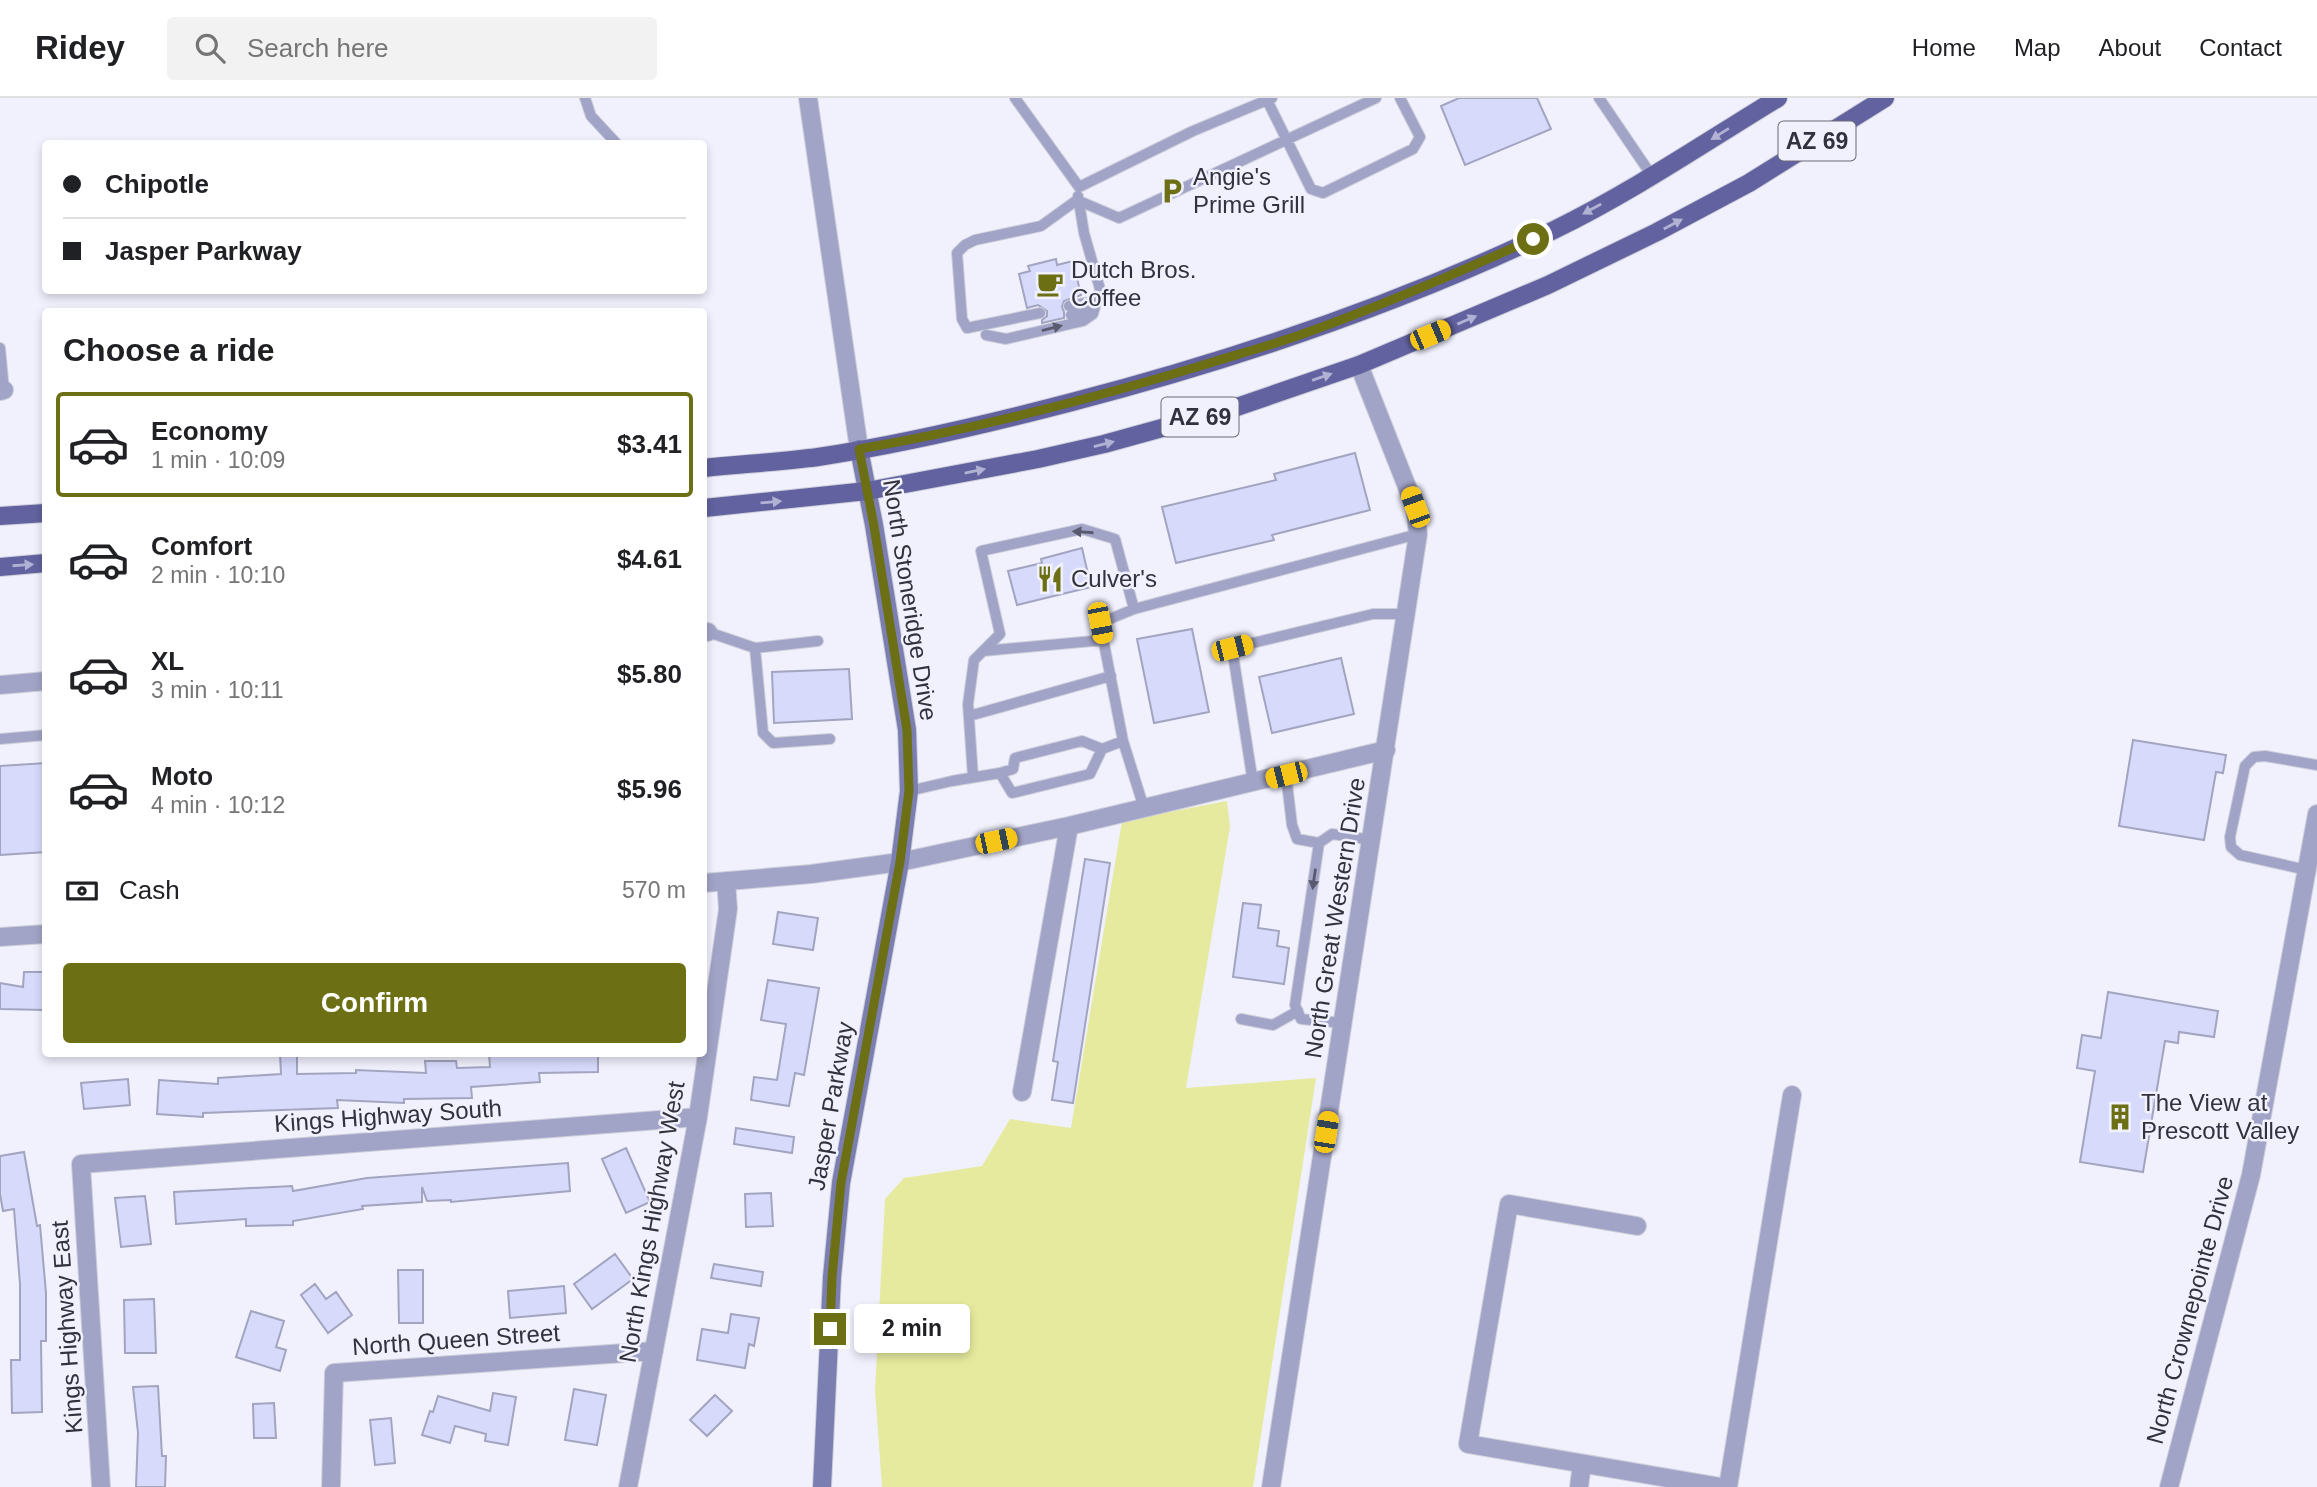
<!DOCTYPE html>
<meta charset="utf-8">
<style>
body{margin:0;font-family:Arial,sans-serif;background:#f2f2f2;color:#202124;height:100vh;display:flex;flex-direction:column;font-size:26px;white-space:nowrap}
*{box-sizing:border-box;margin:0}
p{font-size:23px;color:#757577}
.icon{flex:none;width:38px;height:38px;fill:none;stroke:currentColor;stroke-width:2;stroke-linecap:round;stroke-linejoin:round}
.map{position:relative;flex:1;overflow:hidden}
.side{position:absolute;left:42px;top:210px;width:665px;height:749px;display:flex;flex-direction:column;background:#fff;border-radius:7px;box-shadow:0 4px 10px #0003}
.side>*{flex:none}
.guide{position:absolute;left:42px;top:42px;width:665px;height:154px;border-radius:7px;box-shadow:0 4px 10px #0003;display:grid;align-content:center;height:154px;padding:0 21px;background:#fff}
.end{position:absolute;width:32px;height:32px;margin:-16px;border:9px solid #6c6f13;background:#fff;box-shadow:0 0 0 4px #fff}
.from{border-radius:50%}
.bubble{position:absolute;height:49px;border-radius:7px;background:#fff;box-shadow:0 4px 10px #0003;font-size:23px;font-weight:800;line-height:49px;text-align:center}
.car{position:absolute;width:21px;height:42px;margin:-21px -10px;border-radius:9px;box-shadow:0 0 5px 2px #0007;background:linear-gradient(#f5c518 24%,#345 0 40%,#f5c518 0 76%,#345 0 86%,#f5c518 0)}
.guide b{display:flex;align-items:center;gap:24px;height:66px;font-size:26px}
.guide b+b{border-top:2px solid #e0e0e0}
.guide i{width:18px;height:18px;background:#202124}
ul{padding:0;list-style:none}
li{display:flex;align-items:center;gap:21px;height:105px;margin:0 14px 10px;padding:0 7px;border:4px solid transparent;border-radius:7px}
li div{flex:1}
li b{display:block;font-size:26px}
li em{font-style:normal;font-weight:800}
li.current{border-color:#6c6f13}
li>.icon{width:63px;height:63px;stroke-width:1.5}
h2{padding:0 21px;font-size:32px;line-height:84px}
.pay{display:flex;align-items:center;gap:18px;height:77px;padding:0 21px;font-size:26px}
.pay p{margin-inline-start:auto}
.primary-button{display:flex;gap:14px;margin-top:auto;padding:14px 21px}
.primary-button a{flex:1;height:80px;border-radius:7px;background:#6c6f13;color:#fff;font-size:28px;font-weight:800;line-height:80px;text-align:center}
header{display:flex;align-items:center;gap:42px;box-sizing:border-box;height:98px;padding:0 35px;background:#fff;border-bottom:2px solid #e0e0e0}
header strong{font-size:33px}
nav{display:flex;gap:38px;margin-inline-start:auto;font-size:24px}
.search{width:490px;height:63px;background:#f2f2f2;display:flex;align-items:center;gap:18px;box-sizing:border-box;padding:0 24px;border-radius:7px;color:#757577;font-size:26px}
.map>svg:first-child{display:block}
</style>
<header>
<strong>Ridey</strong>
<div class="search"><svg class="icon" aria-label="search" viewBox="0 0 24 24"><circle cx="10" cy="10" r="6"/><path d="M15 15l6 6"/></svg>Search here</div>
<nav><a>Home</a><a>Map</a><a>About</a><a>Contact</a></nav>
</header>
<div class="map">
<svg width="2317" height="1389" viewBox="0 0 2317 1389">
<rect width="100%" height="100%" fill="#f0f1fd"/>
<path fill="#e5ea9e" d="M1227 703 1230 729 1186 990 1316 980 1253 1389H882L875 1292 885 1101 904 1080 982 1068 1010 1021 1071 1030 1122 723Z"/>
<path fill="#d7dafa" stroke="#a2a4c0" stroke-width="2" d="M1459 0H1537L1551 31 1465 67 1441 8Z
M1056 161 1057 167 1073 163 1081 197 1064 203 1062 209 1064 214V220L1042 225V222L1047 218V213L1038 207 1027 210 1019 176 1030 173 1028 168Z
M1355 355 1370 412 1272 437 1274 442 1176 465 1162 409 1276 382 1274 376Z
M1082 450 1091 489 1017 507 1008 473 1042 465 1041 461Z
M1192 531 1209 614 1154 625 1137 541Z
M1341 560 1354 616 1272 635 1259 579Z
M849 571 852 621 774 625 772 574Z
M2133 642 2226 657 2223 675 2216 674 2204 742 2119 728Z
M46 665V754L0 757V668Z
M1085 761 1110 765 1073 1005 1052 1002 1058 964 1053 963Z
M1243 805 1261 807 1258 830 1279 833 1277 848 1289 850 1284 886 1233 879Z
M778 814 818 820 813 852 773 846Z
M24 874H46V912L0 911V885L23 889Z
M768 882 819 890 804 977 795 975 789 1008 751 1002 754 979 777 982 786 926 761 922Z
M2108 894 2218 913 2214 939 2179 934 2178 945 2165 943 2143 1074 2080 1064 2095 973 2077 970 2082 937 2101 940Z
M280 956H297V976L356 975V972L426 975 425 963H456L457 970 490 969 489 956H598V974L539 975 540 984 471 989 472 1000 404 1001V1005L337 1002 338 1010 203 1015V1019L157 1016 159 982 218 986V980L281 976Z
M128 981 130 1007 84 1011 81 985Z
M736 1030 794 1039 792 1055 734 1046Z
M626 1050 650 1104 626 1115 602 1061Z
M24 1054 37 1128 40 1127 46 1195V1243H41L42 1314 12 1315 11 1262H20V1186L14 1111 3 1113 0 1096V1058Z
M568 1065 570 1093 451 1104V1102L427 1103 422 1089V1104L362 1108 363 1111 293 1123V1127L246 1128V1121L176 1126 174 1094 292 1088 293 1093 367 1080Z
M771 1095 773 1128 746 1129 745 1096Z
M145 1098 151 1146 121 1149 115 1100Z
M615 1156 633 1181 592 1211 574 1186Z
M714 1166 763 1174 761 1188 711 1180Z
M398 1172H423V1225H399Z
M315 1186 326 1201 336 1194 352 1217 328 1235 301 1197Z
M564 1188 566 1215 510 1220 508 1193Z
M154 1201 156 1255H125L124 1202Z
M251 1213 284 1223 276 1249 286 1252 280 1273 236 1259Z
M731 1216 759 1220 754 1248 749 1246 745 1270 697 1262 702 1231 728 1235Z
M158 1288 162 1358H166L165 1389H136L138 1335 133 1289Z
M574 1291 606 1297 597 1347 565 1342Z
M493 1295 516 1299 508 1347 485 1343 486 1336 455 1328 450 1345 422 1337 430 1313 433 1314 438 1298 490 1313Z
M715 1297 732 1313 707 1338 690 1322Z
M274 1305 276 1340H254L253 1306Z
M391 1320 395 1365 375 1367 370 1322Z"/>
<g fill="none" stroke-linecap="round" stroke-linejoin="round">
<g stroke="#cecfdb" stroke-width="12">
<path id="service" d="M585 0 591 18 617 46
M1015 0 1079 89 1193 33 1272 0
M1599 0 1652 78
M1267 2 1311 91 1323 95 1413 51 1420 39 1400 0
M1077 102 1119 120 1376 0
M1069 208 1096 203
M1040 215 967 230 962 221 957 155 965 147 975 142 1041 128 1077 102
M1071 217 1087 213 1092 208
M986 237 1006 241 1083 223 1093 216 1100 191 1084 135 1078 98
M0 250 4 292
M1134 511 1418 436
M708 534 755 550 763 635 773 645 830 641
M755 550 818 543
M983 553 1104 542
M969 618 1111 578
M0 641 46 637
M1000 675 1013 671 1015 660 1082 643 1102 651
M1286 677 1292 727 1297 741 1319 745
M973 679 968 606 974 562 1000 536 981 453 1082 431 1115 441 1134 511 1100 525 1123 643
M1253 685 1232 550 1373 516H1407
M909 693 952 683 1000 675 1012 695 1090 676 1102 651 1123 643 1144 710
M2307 772 2240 757 2231 749 2230 739 2245 668 2254 659 2265 658 2317 667
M1241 921 1273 927 1298 913
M1343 925 1301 921 1295 907 1319 745 1332 736 1372 742"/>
</g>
<g stroke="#cecfdb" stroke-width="20">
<path id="minor" d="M0 293 4 292
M704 534H708
M0 587 46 583
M704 785 811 776 900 764 1069 728 1386 652
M0 839 46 836
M1022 994 1069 728
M1637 1128 1509 1106 1468 1346 1721 1389
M101 1389 81 1066 698 1019
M331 1389 334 1275 654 1253
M628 1389 698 1019 728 811 726 783
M1271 1389 1418 436 1415 409 1359 267
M1579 1389 1582 1366
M1728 1389 1792 997
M2169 1389 2251 1077 2317 716"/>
</g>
<g stroke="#cecfdb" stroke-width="20">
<path id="tertiary" d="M808 0 859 351"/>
</g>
<g stroke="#cecfdb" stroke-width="20">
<path id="secondary" d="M822 1389 832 1179 841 1085 900 764 909 693 907 632 874 427 859 351"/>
</g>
<g stroke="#cecfdb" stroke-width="20">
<path id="primary" d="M704 370C742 366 780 364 818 359 904 346 988 326 1072 304 1237 261 1400 206 1554 132 1632 94 1704 45 1778 0
M704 410 867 393 1038 361 1104 346 1231 311 1359 267 1548 187 1657 134 1749 85 1885 0
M0 418 46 415
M0 469 46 465"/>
</g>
<use href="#service" stroke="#a2a4c7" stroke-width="10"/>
<use href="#minor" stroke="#a2a4c7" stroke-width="18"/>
<use href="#tertiary" stroke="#a2a4c7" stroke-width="18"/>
<use href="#secondary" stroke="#7b7eb0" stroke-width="18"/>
<use href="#primary" stroke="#61629f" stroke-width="18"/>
</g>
<defs><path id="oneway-solid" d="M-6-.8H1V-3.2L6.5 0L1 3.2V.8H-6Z" transform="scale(1.75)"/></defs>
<g fill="#b0b1d3">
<use href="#oneway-solid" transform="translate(1720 36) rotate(148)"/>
<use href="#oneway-solid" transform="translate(1592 111) rotate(151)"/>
<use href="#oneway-solid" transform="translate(1673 126) rotate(-28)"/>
<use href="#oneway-solid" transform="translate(1467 222) rotate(-23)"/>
<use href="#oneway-solid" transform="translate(1322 279) rotate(-19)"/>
<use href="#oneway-solid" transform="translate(1104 346) rotate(-14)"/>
<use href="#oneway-solid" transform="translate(975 373) rotate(-11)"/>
<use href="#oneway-solid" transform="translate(771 404) rotate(-5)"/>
<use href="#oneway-solid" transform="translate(23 467) rotate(-4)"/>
</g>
<g fill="#595a6e">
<use href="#oneway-solid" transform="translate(1052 230) rotate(-14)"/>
<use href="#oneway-solid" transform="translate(1083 434) rotate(-176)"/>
<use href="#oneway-solid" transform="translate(1314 781) rotate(98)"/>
</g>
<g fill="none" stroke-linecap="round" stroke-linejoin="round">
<path stroke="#6c6f13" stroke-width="9" d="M830 1231 832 1179 841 1085 900 764 909 693 907 632 874 428 859 351C974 331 1088 302 1200 268 1232 258 1265 249 1297 238 1377 210 1455 176 1533 141"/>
</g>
<defs>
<g id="parking-bare" transform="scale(2.1)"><path d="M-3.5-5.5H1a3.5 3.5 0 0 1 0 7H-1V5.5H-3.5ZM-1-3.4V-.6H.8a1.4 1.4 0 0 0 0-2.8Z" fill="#6c6f13" stroke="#f0f1fd" stroke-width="2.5" paint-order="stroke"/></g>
<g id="cafe-bare" transform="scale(2.1)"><path d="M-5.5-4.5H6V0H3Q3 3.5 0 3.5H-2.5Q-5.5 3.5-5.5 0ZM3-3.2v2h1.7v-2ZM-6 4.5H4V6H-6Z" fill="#6c6f13" stroke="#f0f1fd" stroke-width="2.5" paint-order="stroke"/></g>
<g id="restaurant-bare" transform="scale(2.1)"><path d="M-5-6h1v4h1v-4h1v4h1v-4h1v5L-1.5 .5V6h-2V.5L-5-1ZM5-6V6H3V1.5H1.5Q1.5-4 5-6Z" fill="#6c6f13" stroke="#f0f1fd" stroke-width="2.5" paint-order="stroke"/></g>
<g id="building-bare" transform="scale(2.1)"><path d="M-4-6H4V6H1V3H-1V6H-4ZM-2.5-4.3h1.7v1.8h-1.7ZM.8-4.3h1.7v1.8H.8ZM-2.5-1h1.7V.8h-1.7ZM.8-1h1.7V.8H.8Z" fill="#6c6f13" stroke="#f0f1fd" stroke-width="2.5" paint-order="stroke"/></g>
</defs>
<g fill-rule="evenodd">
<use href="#parking-bare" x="1172" y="93"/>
<use href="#cafe-bare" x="1050" y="186"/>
<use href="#restaurant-bare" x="1050" y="481"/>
<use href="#building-bare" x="2120" y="1019"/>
</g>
<g text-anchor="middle" stroke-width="5" stroke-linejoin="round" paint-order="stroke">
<g fill="#f0f1fd" stroke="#6a6b77" stroke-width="2">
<rect x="1778.5" y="23.5" width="77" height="39" rx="5"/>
<rect x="1161.5" y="299.5" width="77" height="39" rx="5"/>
</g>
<g font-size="23" font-weight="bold" fill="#31323e">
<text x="1817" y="51">AZ 69</text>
<text x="1200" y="327">AZ 69</text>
</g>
<g font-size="24" fill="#31323e" stroke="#f0f1fd" text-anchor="start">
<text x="1193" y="87">Angie's<tspan x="1193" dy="28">Prime Grill</tspan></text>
<text x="1071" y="180">Dutch Bros.<tspan x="1071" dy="28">Coffee</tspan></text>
<text x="1071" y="489">Culver's</text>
<text x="2141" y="1013">The View at<tspan x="2141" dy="28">Prescott Valley</tspan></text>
</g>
<g font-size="24" fill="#31323e" stroke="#f0f1fd">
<text transform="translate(910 502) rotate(81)" y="8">North Stoneridge Drive</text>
<text transform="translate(1335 820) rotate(-81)" y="8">North Great Western Drive</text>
<text transform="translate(831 1008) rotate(-80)" y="8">Jasper Parkway</text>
<text transform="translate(388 1018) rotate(-4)" y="8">Kings Highway South</text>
<text transform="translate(652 1124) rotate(-80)" y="8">North Kings Highway West</text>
<text transform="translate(2190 1212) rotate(-75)" y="8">North Crownepointe Drive</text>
<text transform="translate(67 1229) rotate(-94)" y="8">Kings Highway East</text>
<text transform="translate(456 1242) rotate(-4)" y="8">North Queen Street</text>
</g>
</g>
</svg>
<i class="end from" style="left:1533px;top:141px"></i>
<i class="end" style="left:830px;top:1231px"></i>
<div class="bubble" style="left:854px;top:1206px;width:116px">2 min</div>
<i class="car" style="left:1430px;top:237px;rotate:67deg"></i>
<i class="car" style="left:1415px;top:409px;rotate:340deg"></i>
<i class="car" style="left:1100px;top:525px;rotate:169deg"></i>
<i class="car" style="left:1232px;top:550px;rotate:76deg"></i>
<i class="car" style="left:1286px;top:677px;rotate:256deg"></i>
<i class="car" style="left:996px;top:743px;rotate:78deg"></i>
<i class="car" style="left:1326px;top:1034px;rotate:9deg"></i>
<div class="guide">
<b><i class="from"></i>Chipotle</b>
<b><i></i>Jasper Parkway</b>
</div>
<section class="side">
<h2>Choose a ride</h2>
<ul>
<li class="current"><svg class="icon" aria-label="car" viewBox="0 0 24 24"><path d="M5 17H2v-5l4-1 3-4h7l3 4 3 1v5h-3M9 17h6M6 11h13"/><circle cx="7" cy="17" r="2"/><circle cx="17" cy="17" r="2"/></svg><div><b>Economy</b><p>1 min · 10:09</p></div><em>$3.41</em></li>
<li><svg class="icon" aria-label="car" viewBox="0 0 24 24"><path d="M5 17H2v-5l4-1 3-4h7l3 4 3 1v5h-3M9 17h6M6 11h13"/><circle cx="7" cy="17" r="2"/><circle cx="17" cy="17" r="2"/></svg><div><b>Comfort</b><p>2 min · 10:10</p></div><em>$4.61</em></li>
<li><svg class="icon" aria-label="car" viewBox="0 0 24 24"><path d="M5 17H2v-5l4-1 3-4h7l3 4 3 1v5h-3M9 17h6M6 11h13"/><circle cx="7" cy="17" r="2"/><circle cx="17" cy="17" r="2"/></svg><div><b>XL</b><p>3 min · 10:11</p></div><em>$5.80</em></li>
<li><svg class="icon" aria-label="car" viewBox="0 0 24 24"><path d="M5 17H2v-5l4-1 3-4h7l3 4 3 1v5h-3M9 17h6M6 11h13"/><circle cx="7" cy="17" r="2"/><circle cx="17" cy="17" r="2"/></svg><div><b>Moto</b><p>4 min · 10:12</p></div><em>$5.96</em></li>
</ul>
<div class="pay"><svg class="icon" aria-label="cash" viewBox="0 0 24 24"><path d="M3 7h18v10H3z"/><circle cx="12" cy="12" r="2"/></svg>Cash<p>570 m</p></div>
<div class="primary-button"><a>Confirm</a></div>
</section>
</div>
